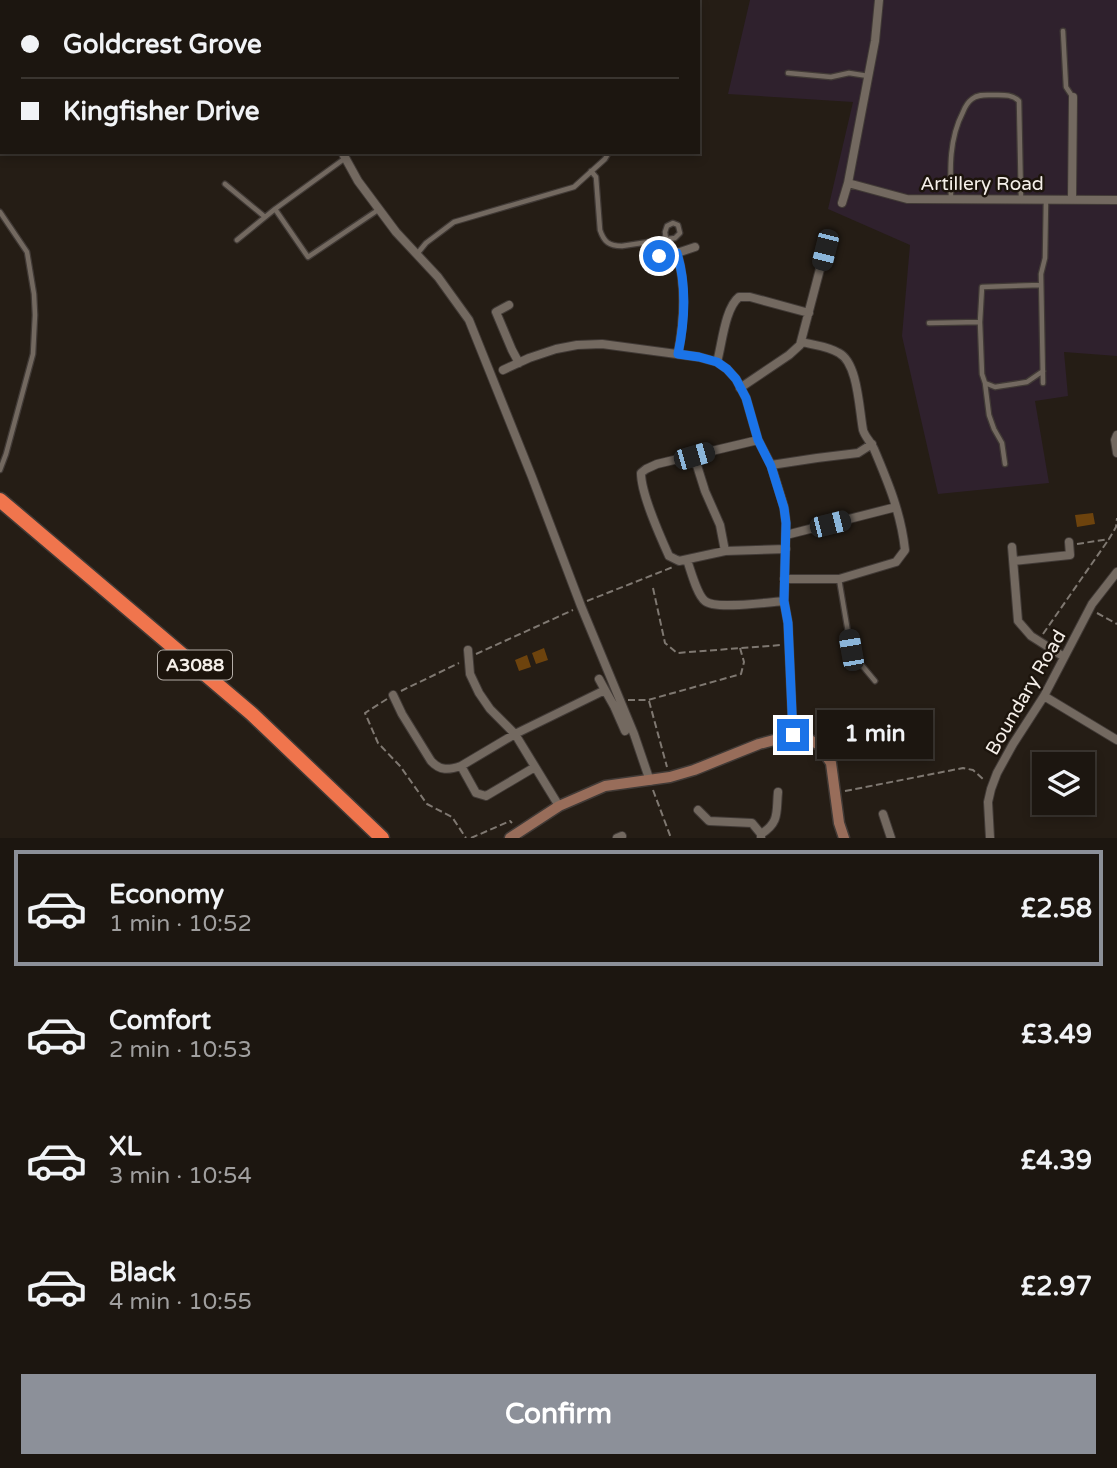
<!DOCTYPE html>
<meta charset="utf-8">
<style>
body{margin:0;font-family:"Varela Round",sans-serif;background:#29231e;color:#f1f3f6;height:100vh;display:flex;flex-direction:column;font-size:26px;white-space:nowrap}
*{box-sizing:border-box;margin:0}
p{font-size:23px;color:#a09f9f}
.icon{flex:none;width:38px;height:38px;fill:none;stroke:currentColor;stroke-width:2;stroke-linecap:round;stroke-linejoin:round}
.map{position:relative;height:838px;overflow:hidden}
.side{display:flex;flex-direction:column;background:#1c1610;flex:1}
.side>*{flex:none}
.banner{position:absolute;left:0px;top:0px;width:700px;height:154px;box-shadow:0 4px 10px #0003,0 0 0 2px #3a3530;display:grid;align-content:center;height:154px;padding:0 21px;background:#1c1610}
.fabs{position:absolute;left:1032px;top:752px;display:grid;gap:14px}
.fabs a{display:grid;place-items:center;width:63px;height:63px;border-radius:0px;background:#1c1610;box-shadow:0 4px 10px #0003,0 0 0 2px #3a3530;font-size:35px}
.end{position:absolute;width:32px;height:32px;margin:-16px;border:9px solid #1a73e8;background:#fff;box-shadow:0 0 0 4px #fff}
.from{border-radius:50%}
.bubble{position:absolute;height:49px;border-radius:0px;background:#1c1610;box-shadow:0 4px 10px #0003,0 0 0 2px #3a3530;font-size:23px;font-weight:800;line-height:49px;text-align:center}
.car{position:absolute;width:21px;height:42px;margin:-21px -10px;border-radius:9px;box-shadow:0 0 5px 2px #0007;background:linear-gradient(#222 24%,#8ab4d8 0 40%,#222 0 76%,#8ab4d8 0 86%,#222 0)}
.banner b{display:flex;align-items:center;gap:24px;height:66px;font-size:26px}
.banner b+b{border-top:2px solid #3a3530}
.banner i{width:18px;height:18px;background:#f1f3f6}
ul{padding:12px 0 0;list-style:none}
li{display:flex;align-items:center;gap:21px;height:116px;margin:0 14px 10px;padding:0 7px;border:4px solid transparent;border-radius:0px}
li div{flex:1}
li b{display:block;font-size:26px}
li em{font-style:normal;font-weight:800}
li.active{border-color:#8c9099}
li>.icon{width:63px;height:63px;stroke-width:1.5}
.primary-button{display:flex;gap:14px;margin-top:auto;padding:14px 21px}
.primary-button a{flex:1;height:80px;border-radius:0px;background:#8c9099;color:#fff;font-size:28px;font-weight:800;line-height:80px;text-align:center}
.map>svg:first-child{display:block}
</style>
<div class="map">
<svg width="1117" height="838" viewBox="0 0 1117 838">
<rect width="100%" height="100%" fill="#251d15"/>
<path fill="#2f212d" d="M750 0H1117V356L1064 352 1068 396 1035 401 1049 483 938 494 902 336 910 245 828 209 853 102 728 94Z"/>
<path fill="#6d430d" d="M1093 513 1095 524 1077 527 1075 515Z
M544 648 548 660 536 664 532 653Z
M527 655 531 667 519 671 515 660Z"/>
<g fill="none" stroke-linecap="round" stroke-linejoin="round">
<g stroke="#413a36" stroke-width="7">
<path id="lane" d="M640 0 642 2
M456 2V0
M681 2 682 0
M1063 31 1066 87 1072 96
M788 73 831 77 849 73 868 76
M344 159 275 209 308 257 378 210
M591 171 596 177 600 230C604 242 609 246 622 246L675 238 680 233 678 225 673 223 667 226 665 232 666 239
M225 184 265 217
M951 198C950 168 949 139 963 112 965 107 968 102 972 99 978 94 986 95 993 95 1003 95 1012 94 1019 101L1021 199
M0 212 27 252 34 294 35 315 33 354 6 454 0 470
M237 240 275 209
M417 254 426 243 454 222 574 187 605 159 609 152
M980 322 982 374 985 383 995 387 1027 382 1043 371
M929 323 980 322 982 287 1041 285
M985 383 989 415 994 429 1002 443 1005 464
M1043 383 1041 274 1045 258 1046 200
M839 579 851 650 860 663 875 681"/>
</g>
<g stroke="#413a36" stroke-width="10">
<path id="street" d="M206 0 210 2
M342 152 358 181 396 232 438 277 469 320 532 477 581 606 634 734 650 781
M848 183 907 199 1117 200
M1072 199 1073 97
M842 203 848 183 875 41 879 0
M677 253C687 286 684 321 678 354
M659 256 677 253 695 247
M509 305 496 312 512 350 519 363
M717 362C722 344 725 308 739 297H750L809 313
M503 370 529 358 556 349 577 345 602 344 699 357 717 362 727 369 736 379 746 398 758 440 771 465 784 507 786 523 784 601 788 623 793 735
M740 388 789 355 800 345 825 250
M1117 435 1115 440 1117 453
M758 440 657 464 646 469 641 473C641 494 660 536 669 556L679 561 725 551 786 549
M694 456 705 491 720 525 725 551
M771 465 817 458 858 453 872 444
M786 535 896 507
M1012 547 1018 621 1031 636 1064 657
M687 560C691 571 697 595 705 601 715 610 769 602 784 601
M1014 561 1070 555 1069 542
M784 579H839L896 562 905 550C901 513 888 482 874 449 871 442 865 437 863 430 859 409 858 363 839 353 828 346 813 345 802 342
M468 650 470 674 479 693 490 709 515 734 559 806
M605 690 614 706 625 731
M393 695 402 714 431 761C440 771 449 770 461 766L515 734 605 690 599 679
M1044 696 1117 740
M461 766 476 793 486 796 535 767
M698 810 709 821 752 823 761 834
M883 814 891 838
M617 838 622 836
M761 838V834C780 822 776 812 778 792
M990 838 988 802 991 789 997 773 1013 744 1044 696 1092 604 1117 572"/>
</g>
<g stroke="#413a36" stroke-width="13">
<path id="secondary" d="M510 838 559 806 605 786 670 777 694 770 759 744 793 735 803 736 819 745 831 763 839 823 844 838"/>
</g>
<g stroke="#413a36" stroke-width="17">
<path id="highway" d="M0 500 252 714 382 838"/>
</g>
<path stroke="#7f7871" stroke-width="2" stroke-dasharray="7 3.5" stroke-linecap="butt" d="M1077 544 1109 539 1116 527 1117 518
M653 588 665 643 677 653 781 645
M587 601 673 567
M1097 613 1117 624
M1043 634 1109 539
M476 654 573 610
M401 691 459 663
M387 699 365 713 378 743 400 766 427 804 452 817 466 838
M628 700H648L741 674 744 662 740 648
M649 701 667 767
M653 790 671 838
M845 791 963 768 973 770 984 780
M471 838 510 821 512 823"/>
<use href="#lane" stroke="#736960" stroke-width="4.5"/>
<use href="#street" stroke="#736960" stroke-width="8"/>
<use href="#secondary" stroke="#986d5a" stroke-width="10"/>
<use href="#highway" stroke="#f0754d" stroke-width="14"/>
</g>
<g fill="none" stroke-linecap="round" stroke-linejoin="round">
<path stroke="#1a73e8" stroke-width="9" d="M659 256 677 253C687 286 685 321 678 354L699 357 717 362 727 369 736 379 746 398 758 440 771 466 784 508 786 523 784 601 788 623 793 735"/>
</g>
<g text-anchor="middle" stroke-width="5" stroke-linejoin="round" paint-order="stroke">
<rect fill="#1c140c" stroke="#b4ada7" stroke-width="2" x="158" y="650.5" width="74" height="29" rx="5"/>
<g font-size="18" font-weight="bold" fill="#f5efe9">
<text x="195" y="671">A3088</text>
</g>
<g font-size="19" fill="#f5efe9" stroke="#1c140c">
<text x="982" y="190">Artillery Road</text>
<text transform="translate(1025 692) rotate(-60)" y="7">Boundary Road</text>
</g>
</g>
</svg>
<div class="fabs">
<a><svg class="icon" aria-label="layers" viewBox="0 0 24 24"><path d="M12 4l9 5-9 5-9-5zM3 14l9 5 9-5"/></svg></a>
</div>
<i class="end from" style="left:659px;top:256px"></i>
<i class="end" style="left:793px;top:735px"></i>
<div class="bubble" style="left:817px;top:710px;width:116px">1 min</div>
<i class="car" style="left:825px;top:250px;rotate:194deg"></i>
<i class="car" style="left:694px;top:456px;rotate:74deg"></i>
<i class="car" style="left:830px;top:524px;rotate:76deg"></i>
<i class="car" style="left:851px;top:650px;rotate:350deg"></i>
<div class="banner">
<b><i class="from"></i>Goldcrest Grove</b>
<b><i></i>Kingfisher Drive</b>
</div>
</div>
<section class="side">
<ul>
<li class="active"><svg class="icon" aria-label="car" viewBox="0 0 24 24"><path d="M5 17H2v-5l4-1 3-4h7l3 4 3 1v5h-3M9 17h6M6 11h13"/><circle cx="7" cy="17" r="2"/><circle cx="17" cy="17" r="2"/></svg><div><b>Economy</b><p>1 min · 10:52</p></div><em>£2.58</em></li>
<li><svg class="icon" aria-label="car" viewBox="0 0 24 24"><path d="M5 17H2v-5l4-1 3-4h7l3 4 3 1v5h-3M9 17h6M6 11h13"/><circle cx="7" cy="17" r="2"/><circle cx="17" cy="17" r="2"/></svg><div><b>Comfort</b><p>2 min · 10:53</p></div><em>£3.49</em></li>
<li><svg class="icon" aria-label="car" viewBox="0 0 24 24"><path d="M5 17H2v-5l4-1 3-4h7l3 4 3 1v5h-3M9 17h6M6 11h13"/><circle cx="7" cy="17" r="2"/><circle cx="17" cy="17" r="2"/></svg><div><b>XL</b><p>3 min · 10:54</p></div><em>£4.39</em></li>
<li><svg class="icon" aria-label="car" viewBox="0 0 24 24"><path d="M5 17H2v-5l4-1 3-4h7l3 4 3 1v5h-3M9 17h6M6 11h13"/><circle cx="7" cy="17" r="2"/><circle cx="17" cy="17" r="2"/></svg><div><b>Black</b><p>4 min · 10:55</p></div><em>£2.97</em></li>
</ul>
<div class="primary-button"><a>Confirm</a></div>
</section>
